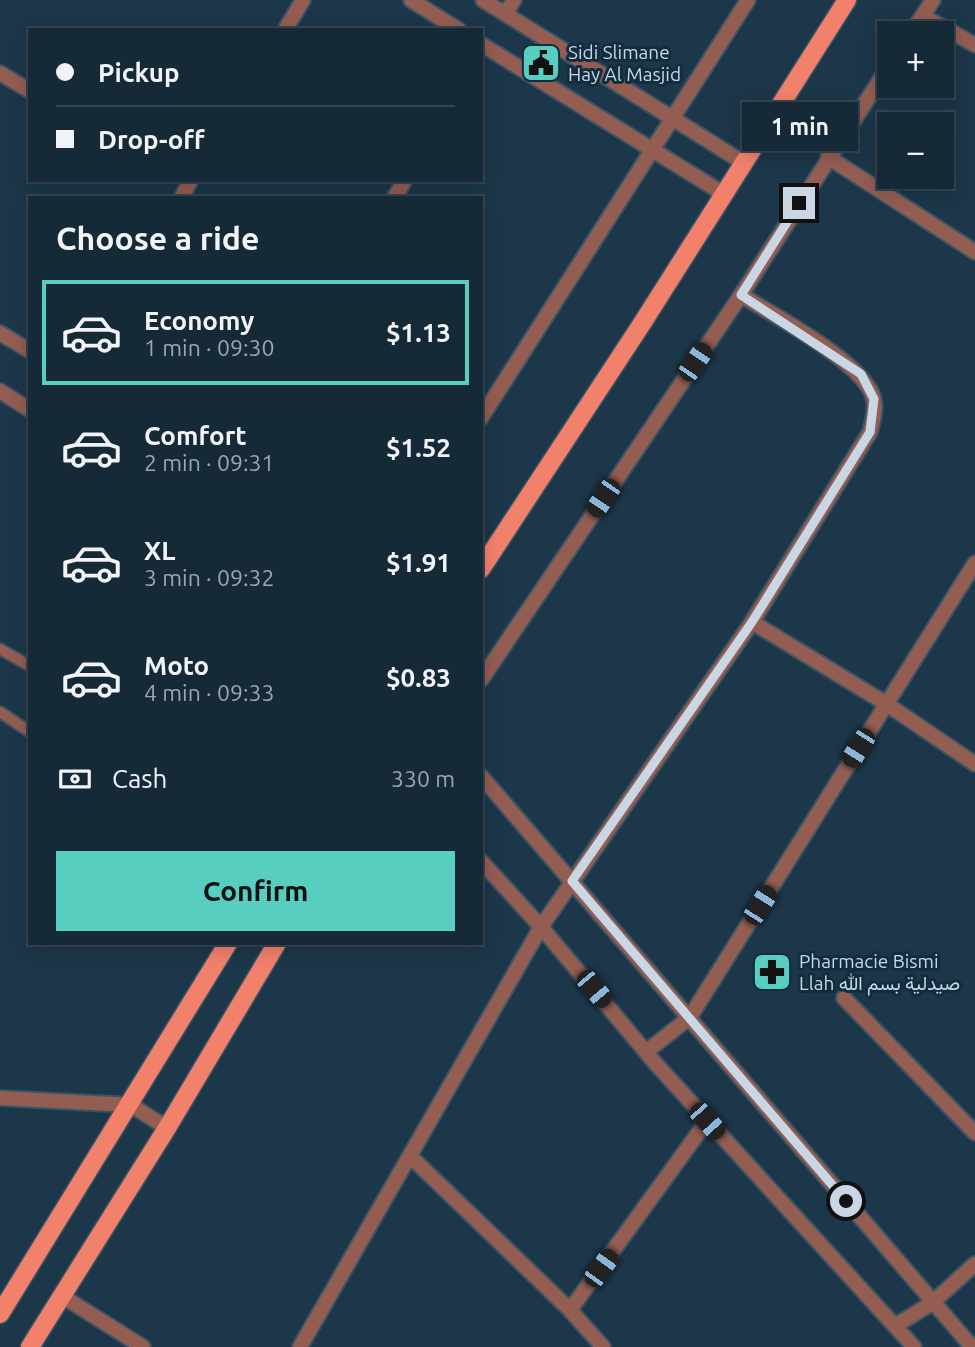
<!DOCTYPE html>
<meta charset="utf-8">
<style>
body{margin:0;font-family:Ubuntu,Vazirmatn,sans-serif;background:#1e313f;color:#f1f3f6;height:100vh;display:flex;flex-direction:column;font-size:26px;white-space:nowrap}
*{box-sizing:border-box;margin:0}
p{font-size:23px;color:#9da6ad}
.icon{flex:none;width:38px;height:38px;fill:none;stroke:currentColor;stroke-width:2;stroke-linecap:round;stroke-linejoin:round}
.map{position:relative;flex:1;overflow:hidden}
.sheet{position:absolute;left:28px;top:196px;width:455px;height:749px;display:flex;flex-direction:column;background:#152937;border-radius:0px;box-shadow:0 4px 18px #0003,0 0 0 2px #344552}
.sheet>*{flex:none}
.guide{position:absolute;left:28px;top:28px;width:455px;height:154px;border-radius:0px;box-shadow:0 4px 18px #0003,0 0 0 2px #344552;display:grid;align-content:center;height:154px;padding:0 28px;background:#152937}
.controls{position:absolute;left:877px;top:21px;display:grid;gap:14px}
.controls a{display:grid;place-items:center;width:77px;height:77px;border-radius:0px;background:#152937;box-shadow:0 4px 18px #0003,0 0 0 2px #344552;font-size:35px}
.end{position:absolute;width:32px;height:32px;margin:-16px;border:9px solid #c8d7e3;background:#111;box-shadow:0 0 0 4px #111}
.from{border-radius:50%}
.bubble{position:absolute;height:49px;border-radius:0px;background:#152937;box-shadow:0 4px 18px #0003,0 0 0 2px #344552;font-size:23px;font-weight:600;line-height:49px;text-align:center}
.car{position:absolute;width:21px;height:42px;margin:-21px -10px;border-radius:9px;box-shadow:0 0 5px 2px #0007;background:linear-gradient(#222 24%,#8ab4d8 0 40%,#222 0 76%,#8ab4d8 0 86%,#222 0)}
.guide b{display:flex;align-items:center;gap:24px;height:66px;font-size:26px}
.guide b+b{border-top:2px solid #344552}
.guide i{width:18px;height:18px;background:#f1f3f6}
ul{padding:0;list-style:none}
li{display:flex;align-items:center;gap:21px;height:105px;margin:0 14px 10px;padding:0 14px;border:4px solid transparent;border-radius:0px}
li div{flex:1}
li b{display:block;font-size:26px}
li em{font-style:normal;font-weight:600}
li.current{border-color:#58cec0}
li>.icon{width:63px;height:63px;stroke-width:1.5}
h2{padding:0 28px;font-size:32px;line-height:84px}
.pay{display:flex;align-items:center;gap:18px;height:77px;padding:0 28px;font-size:26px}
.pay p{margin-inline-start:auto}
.primary-button{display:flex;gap:14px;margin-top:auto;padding:14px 28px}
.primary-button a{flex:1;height:80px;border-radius:0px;background:#58cec0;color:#111;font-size:28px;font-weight:600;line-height:80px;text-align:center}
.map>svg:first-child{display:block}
</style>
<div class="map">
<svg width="975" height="1347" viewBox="0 0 975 1347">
<rect width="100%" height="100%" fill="#1c3749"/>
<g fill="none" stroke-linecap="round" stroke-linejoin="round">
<g stroke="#3b5465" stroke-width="14">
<path id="service" d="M0 649 30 666
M0 712 30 732"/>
</g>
<g stroke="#3b5465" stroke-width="18">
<path id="minor" d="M411 0 459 30
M483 0 744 163
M505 14 514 0
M923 16 975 45
M285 30 303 0
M911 33 933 0
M481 44 724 194
M0 73 30 91
M828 157 975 252
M181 198 191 180
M394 198 405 180
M741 295C773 315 867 364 874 400 876 410 873 421 870 432L752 622
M0 333 30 351
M0 391 30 410
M481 418 748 0
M481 680 741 295 889 66
M481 776 972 1347
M481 861 541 927 656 1064 914 1347
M844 998 975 1133
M646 1052 690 1017 975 563
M0 1098 131 1105 167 1128
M410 1156 570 1310 603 1347
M62 1296 143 1347
M570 1310 707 1121
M895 1326 932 1303 975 1264
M300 1347 541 927 752 622 885 703 975 764"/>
</g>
<g stroke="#3b5465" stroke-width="21">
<path id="primary" d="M481 569 643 322 847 0
M0 1314 228 943
M30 1347 167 1128 277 943"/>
</g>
<use href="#service" stroke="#945d52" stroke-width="10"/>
<use href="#minor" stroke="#945d52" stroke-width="14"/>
<use href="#primary" stroke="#f2816c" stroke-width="18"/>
</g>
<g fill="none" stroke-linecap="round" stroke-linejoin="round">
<path stroke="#c8d7e3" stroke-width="9" d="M799 203 741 295 861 374 874 399 870 432 752 622 572 881 846 1201"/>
</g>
<defs>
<g id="civic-square" transform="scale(2.0125)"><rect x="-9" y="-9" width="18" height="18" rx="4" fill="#58cec0" stroke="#122d3f"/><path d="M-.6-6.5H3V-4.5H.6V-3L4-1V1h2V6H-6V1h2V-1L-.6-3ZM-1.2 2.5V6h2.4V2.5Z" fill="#111"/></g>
<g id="pharmacy-square" transform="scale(2.0125)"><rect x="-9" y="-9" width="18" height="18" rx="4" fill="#58cec0" stroke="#122d3f"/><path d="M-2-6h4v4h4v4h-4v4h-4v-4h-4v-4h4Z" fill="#111"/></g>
</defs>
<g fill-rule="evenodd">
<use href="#civic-square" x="541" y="63"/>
<use href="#pharmacy-square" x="772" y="972"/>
</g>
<g text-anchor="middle" stroke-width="6" stroke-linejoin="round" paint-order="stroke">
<g font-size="19" fill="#c8d7e3" stroke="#122d3f" text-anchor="start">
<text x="568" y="59">Sidi Slimane<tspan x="568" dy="22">Hay Al Masjid</tspan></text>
<text x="799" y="968">Pharmacie Bismi<tspan x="799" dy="22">Llah صيدلية بسم الله</tspan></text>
</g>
</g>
</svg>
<div class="controls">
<a>+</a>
<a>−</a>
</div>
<i class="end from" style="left:846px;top:1201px"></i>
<i class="end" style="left:799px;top:203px"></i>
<div class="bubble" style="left:742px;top:102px;width:116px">1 min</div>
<i class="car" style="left:695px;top:362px;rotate:34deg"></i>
<i class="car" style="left:603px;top:498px;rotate:214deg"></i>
<i class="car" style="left:858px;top:748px;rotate:212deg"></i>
<i class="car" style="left:760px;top:905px;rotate:32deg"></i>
<i class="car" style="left:594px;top:989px;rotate:140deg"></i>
<i class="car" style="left:707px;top:1121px;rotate:138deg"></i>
<i class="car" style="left:601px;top:1268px;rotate:36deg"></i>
<div class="guide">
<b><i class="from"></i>Pickup</b>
<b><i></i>Drop-off</b>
</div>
<section class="sheet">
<h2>Choose a ride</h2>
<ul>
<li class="current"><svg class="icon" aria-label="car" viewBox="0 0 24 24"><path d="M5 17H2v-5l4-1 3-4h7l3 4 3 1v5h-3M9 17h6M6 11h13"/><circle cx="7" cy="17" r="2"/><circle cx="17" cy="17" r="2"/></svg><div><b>Economy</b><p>1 min · 09:30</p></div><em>$1.13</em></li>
<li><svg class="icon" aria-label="car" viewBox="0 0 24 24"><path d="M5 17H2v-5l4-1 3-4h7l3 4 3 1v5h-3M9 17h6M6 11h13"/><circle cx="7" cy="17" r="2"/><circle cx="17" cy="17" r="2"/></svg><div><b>Comfort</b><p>2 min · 09:31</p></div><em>$1.52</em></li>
<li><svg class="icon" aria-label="car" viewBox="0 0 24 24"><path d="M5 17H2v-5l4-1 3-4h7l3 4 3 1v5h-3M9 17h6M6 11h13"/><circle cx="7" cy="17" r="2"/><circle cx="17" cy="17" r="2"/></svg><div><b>XL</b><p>3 min · 09:32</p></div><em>$1.91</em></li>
<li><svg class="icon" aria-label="car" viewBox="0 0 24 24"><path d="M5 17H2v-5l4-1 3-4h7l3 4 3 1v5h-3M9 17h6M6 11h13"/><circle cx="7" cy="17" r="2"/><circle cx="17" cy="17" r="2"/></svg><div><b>Moto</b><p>4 min · 09:33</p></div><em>$0.83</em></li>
</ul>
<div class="pay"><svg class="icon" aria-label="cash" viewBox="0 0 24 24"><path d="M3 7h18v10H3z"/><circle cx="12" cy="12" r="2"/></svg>Cash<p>330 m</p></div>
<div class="primary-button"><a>Confirm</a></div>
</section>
</div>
